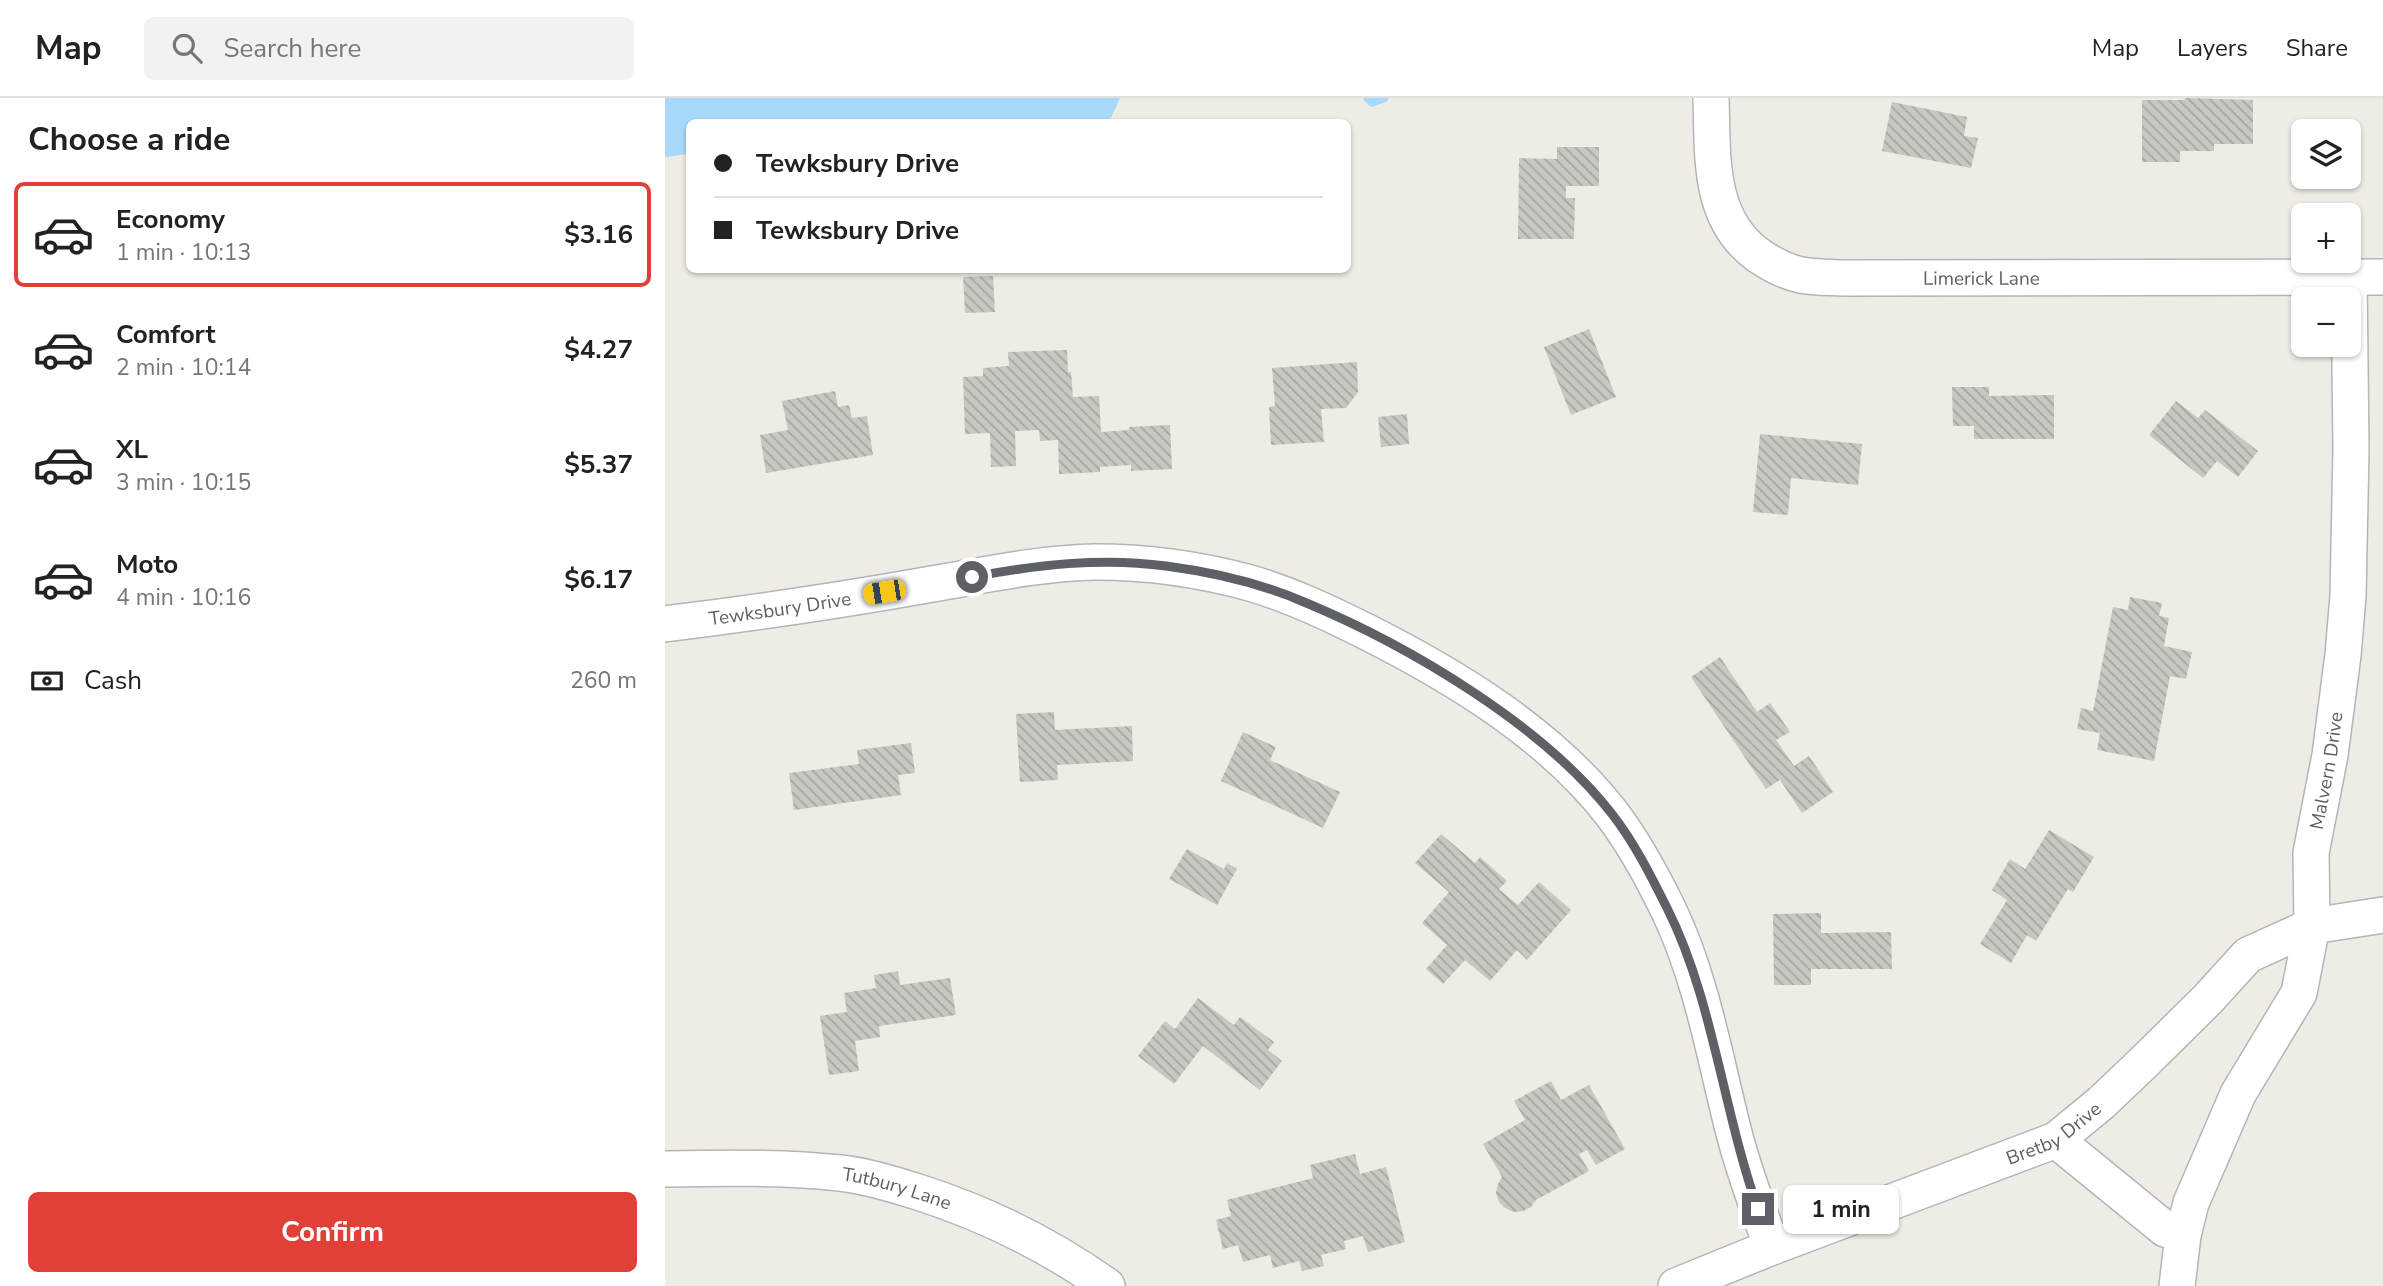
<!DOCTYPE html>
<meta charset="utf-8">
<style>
body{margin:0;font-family:"Nunito Sans",sans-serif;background:#f2f2f2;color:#222;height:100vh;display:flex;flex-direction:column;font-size:26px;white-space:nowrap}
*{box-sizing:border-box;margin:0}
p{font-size:23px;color:#767676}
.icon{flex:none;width:38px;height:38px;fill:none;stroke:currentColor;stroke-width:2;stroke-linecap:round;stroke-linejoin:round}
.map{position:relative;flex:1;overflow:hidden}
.details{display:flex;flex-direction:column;background:#fff;width:665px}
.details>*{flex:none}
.top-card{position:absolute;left:21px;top:21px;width:665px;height:154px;border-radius:10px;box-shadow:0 2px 5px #0004;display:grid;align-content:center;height:154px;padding:0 28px;background:#fff}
.fabs{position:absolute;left:1626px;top:21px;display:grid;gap:14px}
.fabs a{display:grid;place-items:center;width:70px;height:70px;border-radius:10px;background:#fff;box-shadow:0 2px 5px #0004;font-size:35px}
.end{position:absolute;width:32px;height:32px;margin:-16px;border:9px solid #5d6065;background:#fff;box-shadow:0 0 0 4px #fff}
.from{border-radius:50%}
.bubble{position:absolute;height:49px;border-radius:10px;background:#fff;box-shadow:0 2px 5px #0004;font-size:23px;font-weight:700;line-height:49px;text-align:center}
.car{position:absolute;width:21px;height:42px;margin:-21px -10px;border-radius:9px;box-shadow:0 0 5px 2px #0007;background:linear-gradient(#f5c518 24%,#345 0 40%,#f5c518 0 76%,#345 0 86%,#f5c518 0)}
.top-card b{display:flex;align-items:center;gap:24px;height:66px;font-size:26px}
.top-card b+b{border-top:2px solid #e0e0e0}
.top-card i{width:18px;height:18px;background:#222}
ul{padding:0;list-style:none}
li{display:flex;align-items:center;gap:21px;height:105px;margin:0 14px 10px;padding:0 14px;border:4px solid transparent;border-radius:10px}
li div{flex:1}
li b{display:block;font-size:26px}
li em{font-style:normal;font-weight:700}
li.current{border-color:#e14038}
li>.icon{width:63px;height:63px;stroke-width:1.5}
h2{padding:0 28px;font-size:32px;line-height:84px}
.pay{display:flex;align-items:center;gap:18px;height:77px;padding:0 28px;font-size:26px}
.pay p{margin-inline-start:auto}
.action{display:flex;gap:14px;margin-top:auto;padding:14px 28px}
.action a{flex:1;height:80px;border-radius:10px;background:#e14038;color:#fff;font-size:28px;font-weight:700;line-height:80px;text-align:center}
header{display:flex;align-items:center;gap:42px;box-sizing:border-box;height:98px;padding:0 35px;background:#fff;border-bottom:2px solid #e0e0e0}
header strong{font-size:33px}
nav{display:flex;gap:38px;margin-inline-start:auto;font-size:24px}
.search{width:490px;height:63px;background:#f2f2f2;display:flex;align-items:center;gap:18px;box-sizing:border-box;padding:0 24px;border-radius:10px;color:#767676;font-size:26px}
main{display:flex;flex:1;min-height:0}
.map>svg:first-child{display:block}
</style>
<header>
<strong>Map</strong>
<div class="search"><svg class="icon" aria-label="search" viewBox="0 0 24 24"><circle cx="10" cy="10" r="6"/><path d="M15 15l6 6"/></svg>Search here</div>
<nav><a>Map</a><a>Layers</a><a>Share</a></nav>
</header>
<main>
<section class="details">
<h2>Choose a ride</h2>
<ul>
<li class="current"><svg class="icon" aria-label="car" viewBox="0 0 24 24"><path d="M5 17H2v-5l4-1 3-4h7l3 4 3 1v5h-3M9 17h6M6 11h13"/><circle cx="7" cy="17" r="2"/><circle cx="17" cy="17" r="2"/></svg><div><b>Economy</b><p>1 min · 10:13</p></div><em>$3.16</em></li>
<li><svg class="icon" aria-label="car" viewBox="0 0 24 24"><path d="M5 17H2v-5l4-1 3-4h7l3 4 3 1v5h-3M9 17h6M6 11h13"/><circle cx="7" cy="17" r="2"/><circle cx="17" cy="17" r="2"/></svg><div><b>Comfort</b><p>2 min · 10:14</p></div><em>$4.27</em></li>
<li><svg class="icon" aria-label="car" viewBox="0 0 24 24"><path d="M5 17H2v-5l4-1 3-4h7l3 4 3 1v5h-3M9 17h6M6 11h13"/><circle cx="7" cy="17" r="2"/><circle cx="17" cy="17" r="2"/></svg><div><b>XL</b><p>3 min · 10:15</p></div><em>$5.37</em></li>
<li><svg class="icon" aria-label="car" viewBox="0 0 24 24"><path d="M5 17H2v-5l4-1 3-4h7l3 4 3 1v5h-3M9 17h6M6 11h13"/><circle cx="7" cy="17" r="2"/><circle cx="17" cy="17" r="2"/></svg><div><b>Moto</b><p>4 min · 10:16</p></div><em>$6.17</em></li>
</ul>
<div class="pay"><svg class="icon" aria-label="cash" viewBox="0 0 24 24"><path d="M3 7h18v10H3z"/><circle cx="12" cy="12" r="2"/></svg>Cash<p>260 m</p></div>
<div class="action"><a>Confirm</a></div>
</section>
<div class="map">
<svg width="1718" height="1188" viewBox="0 0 1718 1188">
<defs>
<pattern id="building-back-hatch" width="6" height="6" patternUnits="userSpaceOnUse" patternTransform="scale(1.75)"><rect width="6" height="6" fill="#cac7c2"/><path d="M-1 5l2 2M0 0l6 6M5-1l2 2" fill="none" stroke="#a7a5a1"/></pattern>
</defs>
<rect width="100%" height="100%" fill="#eeece5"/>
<path fill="#a8d9fb" d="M0 0H455L444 24H24V56L0 59Z"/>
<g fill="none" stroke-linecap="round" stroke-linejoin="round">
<path stroke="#a8d9fb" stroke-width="9" d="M703 0 707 4 719 0"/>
</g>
<path fill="url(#building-back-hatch)" d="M1520 0 1588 2V46H1549V53H1515V64H1477V2H1520Z
M1227 4 1302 19 1299 38 1313 40 1306 70 1217 53Z
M892 49H934V88H901V100H910L909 141H853L854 60 892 61Z
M328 178 330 214 300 215 298 179Z
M924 231 951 299 906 317 879 249Z
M402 252 403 274H406L408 299 434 298 436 334 464 332V329L505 327 507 371 466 373V367L435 369V374L394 376 393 342 375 343 374 332 350 333 351 368 326 369 325 335 300 336 298 279 318 278V270L344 268 343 254Z
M692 264 693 294 681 310 656 311 659 344 606 347 604 309 610 308 607 270Z
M1287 289H1324V298L1389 297V341H1309V328H1288Z
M170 293 173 309 184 307 187 320 202 318 208 357 101 375 95 337 123 332 117 303Z
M1511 303 1533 320 1540 312 1593 353 1573 379 1552 363 1538 380 1484 337Z
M742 316 744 346 716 349 713 319Z
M1095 336 1197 346 1193 387 1126 380 1123 417 1088 414Z
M1465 499 1497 505 1494 518 1504 520 1499 548 1527 554 1521 581 1505 578 1489 663 1432 652 1435 635 1412 631 1416 610 1428 613 1448 509 1463 512Z
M1055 559 1092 614 1105 605 1125 634 1111 642 1129 668 1144 658 1168 694 1137 715 1115 682 1101 691 1026 579Z
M389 614 390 632 467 628 468 663 392 667 393 682 355 684 351 616Z
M578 634 611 649 605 662 675 694 658 730 556 683Z
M246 645 250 675 233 677 236 697 129 712 124 675 194 666 192 652Z
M1384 732 1429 759 1408 794 1403 791 1371 843 1362 837 1346 865 1315 846 1342 802 1327 792 1345 761 1360 771Z
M776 736 810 765 815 759 842 783 834 791 853 807 874 784 906 812 862 862 852 852 825 883 800 862 778 886 761 871 782 847 757 825 784 794 750 765Z
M522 751 559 771 562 765 572 771 552 807 504 781Z
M1156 815V835L1226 834 1227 871H1146V887H1109L1108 816Z
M233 873 235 887 285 880 291 917 214 928 215 939 190 943 194 973 164 977 155 918 182 914 179 895 211 890 209 877Z
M533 900 569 927 575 919 609 944 603 952 617 963 595 992 538 948 509 986 473 958 500 923 510 931Z
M886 983 896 1002 924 987 960 1051 931 1067 922 1052 914 1056 924 1073 871 1102 866 1109 858 1113 849 1114 840 1110 834 1104 831 1095 833 1086 837 1079 818 1046 860 1022 849 1003Z
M690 1056 695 1076 721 1069 740 1144 703 1154 698 1138 679 1143 681 1151 656 1157 659 1168 637 1173 634 1163 608 1170 605 1157 578 1164 573 1147 558 1151 551 1122 566 1118 562 1102 648 1080 645 1067Z"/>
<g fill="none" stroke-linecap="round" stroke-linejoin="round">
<g stroke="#b2b5b9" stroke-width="38">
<g id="street">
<path id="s1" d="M1046 0C1048 56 1042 120 1093 157 1106 166 1121 174 1136 177 1150 180 1165 179 1179 180L1718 179"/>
<path id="s2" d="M0 526C89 515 178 502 267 486 321 477 375 465 430 464 483 464 534 471 585 485 626 497 664 515 702 534 791 579 885 636 947 716 969 745 988 780 1004 813 1037 882 1050 961 1069 1035 1079 1074 1093 1111 1107 1149"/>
<path d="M1391 1042 1500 1131 1518 1137"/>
<path id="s3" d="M0 1071C58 1070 118 1069 175 1075 202 1078 228 1086 253 1094 322 1116 383 1146 442 1188"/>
<path id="s4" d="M1011 1188 1107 1149 1391 1042 1436 1005 1475 968 1542 902 1583 857 1647 828 1718 817"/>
<path id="s5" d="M1512 1188 1518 1137 1526 1105 1573 996 1634 895 1647 828 1646 755 1665 657 1678 557 1683 498 1686 352 1684 179"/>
</g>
</g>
<use href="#street" stroke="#fff" stroke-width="35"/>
</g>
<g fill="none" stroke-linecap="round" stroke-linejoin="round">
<path stroke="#5d6065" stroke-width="9" d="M307 479C371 467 436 459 501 468 547 474 595 485 639 504 743 547 878 627 947 716 969 744 986 778 1002 810 1048 901 1058 1013 1093 1111"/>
</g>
<g text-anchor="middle" stroke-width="5" stroke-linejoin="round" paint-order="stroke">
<g font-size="19" fill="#5d6065" stroke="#fff">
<text dy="7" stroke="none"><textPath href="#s1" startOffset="399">Limerick Lane</textPath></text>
<text dy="7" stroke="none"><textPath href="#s2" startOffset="116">Tewksbury Drive</textPath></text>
<text dy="7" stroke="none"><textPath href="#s5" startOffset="546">Malvern Drive</textPath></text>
<text dy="7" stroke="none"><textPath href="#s4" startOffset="408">Bretby Drive</textPath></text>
<text dy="7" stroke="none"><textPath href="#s3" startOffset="234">Tutbury Lane</textPath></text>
</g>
</g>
</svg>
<div class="fabs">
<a><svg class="icon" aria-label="layers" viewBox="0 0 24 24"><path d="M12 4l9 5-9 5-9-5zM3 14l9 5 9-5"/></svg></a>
<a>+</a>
<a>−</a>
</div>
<i class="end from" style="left:307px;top:479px"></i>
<i class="end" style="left:1093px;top:1111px"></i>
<div class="bubble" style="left:1118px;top:1087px;width:116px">1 min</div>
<i class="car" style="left:219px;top:494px;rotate:261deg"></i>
<div class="top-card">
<b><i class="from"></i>Tewksbury Drive</b>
<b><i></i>Tewksbury Drive</b>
</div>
</div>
</main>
